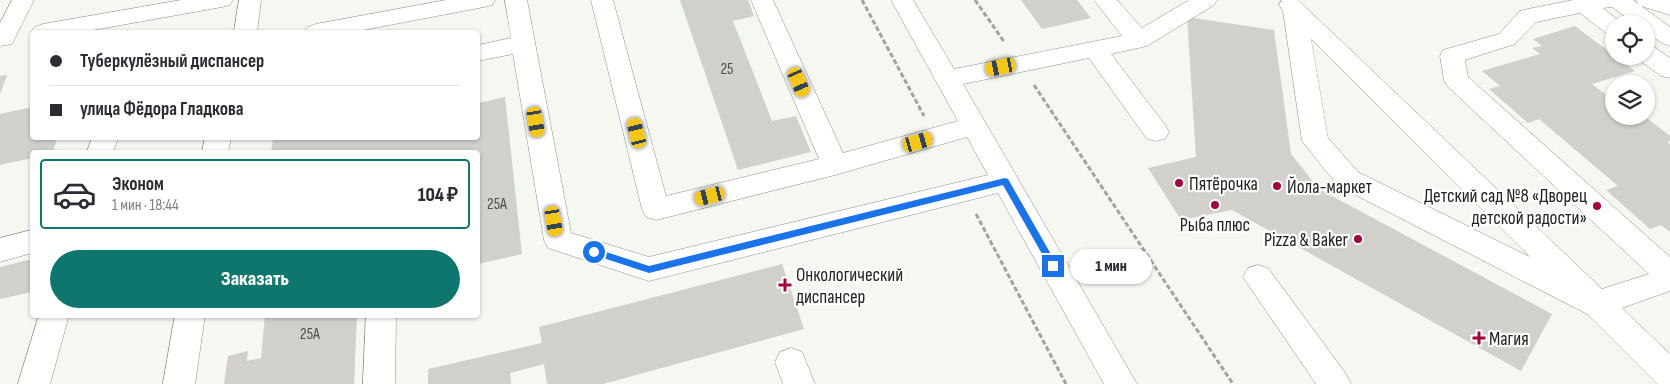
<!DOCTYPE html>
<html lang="ru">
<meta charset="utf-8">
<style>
body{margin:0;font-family:"Sofia Sans Condensed",sans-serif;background:#f7f7f7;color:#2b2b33;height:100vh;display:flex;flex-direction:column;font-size:19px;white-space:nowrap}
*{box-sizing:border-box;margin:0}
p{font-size:16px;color:#7c7c81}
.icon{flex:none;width:28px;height:28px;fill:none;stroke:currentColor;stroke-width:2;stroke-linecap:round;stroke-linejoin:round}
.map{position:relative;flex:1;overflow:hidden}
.side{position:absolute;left:30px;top:150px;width:450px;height:168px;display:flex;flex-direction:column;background:#fff;border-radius:5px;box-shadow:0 1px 4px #0004}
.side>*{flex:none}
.top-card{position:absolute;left:30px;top:30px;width:450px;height:110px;border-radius:5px;box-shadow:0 1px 4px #0004;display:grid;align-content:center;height:110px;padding:0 20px;background:#fff}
.fabs{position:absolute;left:1605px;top:15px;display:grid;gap:10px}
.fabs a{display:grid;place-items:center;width:50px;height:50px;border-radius:50%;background:#fff;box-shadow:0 1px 4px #0004;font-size:25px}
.end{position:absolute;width:22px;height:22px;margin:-11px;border:6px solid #1a73e8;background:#fff;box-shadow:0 0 0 2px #fff}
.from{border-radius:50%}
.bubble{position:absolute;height:35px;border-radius:18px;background:#fff;box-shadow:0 1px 4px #0004;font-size:16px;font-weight:800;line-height:35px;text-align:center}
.car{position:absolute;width:15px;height:30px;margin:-15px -8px;border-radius:6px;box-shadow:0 0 4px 1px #0007;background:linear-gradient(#f5c518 24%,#345 0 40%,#f5c518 0 76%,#345 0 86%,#f5c518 0)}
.top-card b{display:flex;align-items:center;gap:18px;height:48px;font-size:19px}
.top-card b+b{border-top:1px solid #e1e1e2}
.top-card i{width:12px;height:12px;background:#2b2b33}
ul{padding:9px 0 0;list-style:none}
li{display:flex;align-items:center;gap:15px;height:70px;margin:0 10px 8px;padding:0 10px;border:2px solid transparent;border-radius:5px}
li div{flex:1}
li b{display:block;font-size:19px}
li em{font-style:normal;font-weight:800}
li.active{border-color:#0f766e}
li>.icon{width:45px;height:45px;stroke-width:1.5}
.cta{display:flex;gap:10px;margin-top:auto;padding:10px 20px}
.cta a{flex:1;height:58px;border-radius:30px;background:#0f766e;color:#fff;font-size:20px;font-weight:800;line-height:58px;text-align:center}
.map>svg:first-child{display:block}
</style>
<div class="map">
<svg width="1670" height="384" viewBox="0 0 1670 384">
<rect width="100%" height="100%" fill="#f5f7f1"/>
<path fill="#d1d0ca" d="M680 0H748L754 16 733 21 772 121 796 116 811 152 738 170Z
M1021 0H1077L1091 18 1042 29Z
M1187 17 1274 30 1291 154 1319 189 1552 314 1521 371 1232 210 1181 220 1148 168 1196 157Z
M1575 26 1635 71 1592 84 1614 101V116H1644L1670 136V141L1667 142 1670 144V232L1661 225 1650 229 1606 190 1618 186 1539 119 1528 123 1489 89 1500 86 1482 71 1540 54 1532 48 1542 46 1533 39Z
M7 75 0 94V76Z
M505 97 522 254 478 264V152H271L273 138H478V103Z
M32 107V138H57L53 152H32V158L0 165V114Z
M32 259V292L0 299V267Z
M782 264 804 329 603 384H547L544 364 510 373 511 384H428V369L542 343 539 327Z
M265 315H357L354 384H224L228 356 248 351 247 361 261 358Z"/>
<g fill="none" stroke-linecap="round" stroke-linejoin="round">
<g stroke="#8e908a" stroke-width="1">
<path id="minor" d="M12 0H34L12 44 0 46V23Z
M181 0H233L230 5 222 7 82 32 32 34 31 32 35 27 43 24Z
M239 0H261L257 32H234Z
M446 0H495L492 5 484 7 353 32H304L308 27 316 24Z
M505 0H527L571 233 649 257 988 175 967 137 835 175 656 220 646 217 642 209 591 0H613L666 196 819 159 751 0H773L843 153 958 121 891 0H913L954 69 1122 36 1094 0H1117L1142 28 1189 0H1217L1214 5 1147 46 1111 54 1165 125 1169 132 1165 139 1156 141 1147 139 1089 58 963 84 1137 384H1104L998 193 649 281 548 248 544 240 513 54 478 61V45L511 38Z
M1282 0H1298L1602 289 1649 274 1447 86 1444 80 1440 56 1443 50 1499 34 1520 11 1528 9 1573 0H1633L1638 4 1636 0H1670V15L1641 6 1670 27V46L1662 43 1646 32V24H1635L1612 7 1603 8 1623 24H1614V36L1606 33 1580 13 1536 22 1515 44 1465 60 1468 77 1670 257V291L1622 308 1670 354V384H1657L1587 314 1338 186 1302 141 1283 11 1279 5ZM1311 39 1530 257 1358 172 1328 138Z
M1646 45 1654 47 1670 58V78L1661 76 1638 59 1636 56H1646Z
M92 138H118L113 152H87Z
M205 138H231L228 152H202Z
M32 230V253L0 262V238Z
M1258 265 1268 268 1346 374 1351 384H1316L1243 277 1248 268Z
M39 315H69L50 384H18Z
M175 315H205L195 384H163Z
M366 315H396L395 384H363Z
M791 348 802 352 815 384H783L775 362 780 352Z"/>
</g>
<path stroke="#a1a39e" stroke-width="3" stroke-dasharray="5 2.5" stroke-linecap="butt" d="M862 0 924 116
M975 0 1005 43
M1034 85 1233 384
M976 214 1066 384"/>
<use href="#minor" fill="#fff" fill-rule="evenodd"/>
</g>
<path fill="#1a73e8" d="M1005 178 1008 179 1056 263V268H1050L1003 185 649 273 591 254 590 252 594 248 649 266Z"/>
<g fill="#a2043b" stroke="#fff" stroke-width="2">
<circle cx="1179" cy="183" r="5"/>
<circle cx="1277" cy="186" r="5"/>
<circle cx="1215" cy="205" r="5"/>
<circle cx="1597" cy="206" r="5"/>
<circle cx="1358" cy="239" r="5"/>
<path d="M782.5 277.5h5v5h5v5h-5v5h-5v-5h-5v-5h5z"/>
<path d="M1476.5 330.5h5v5h5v5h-5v5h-5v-5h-5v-5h5z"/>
</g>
<g text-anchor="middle" stroke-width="4.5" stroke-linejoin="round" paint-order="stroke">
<g font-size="16" fill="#4e4f4c">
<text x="727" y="74">25</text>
<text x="497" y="209">25А</text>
<text x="310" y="339">25А</text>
</g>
<g font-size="19" fill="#232422" stroke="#fff" text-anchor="start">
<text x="1189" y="190">Пятёрочка</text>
<text x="1287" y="193">Йола-маркет</text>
<text x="1587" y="202" text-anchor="end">Детский сад №8 «Дворец<tspan x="1587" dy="22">детской радости»</tspan></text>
<text x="1215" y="231" text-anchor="middle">Рыба плюс</text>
<text x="1348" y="246" text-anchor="end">Pizza &amp; Baker</text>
<text x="796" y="281">Онкологический<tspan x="796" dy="22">диспансер</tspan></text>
<text x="1489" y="345">Магия</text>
</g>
</g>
</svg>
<div class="fabs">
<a><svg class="icon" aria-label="locate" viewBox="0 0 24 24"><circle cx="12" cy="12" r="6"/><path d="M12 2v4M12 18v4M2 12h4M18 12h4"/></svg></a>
<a><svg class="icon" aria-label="layers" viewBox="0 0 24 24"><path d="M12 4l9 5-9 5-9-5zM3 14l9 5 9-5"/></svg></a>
</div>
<i class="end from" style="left:594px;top:252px"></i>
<i class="end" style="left:1053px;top:266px"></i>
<div class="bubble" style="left:1070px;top:249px;width:82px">1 мин</div>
<i class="car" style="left:1001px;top:67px;rotate:258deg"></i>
<i class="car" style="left:799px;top:82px;rotate:156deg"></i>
<i class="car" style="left:536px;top:122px;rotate:170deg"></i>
<i class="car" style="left:637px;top:133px;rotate:346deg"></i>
<i class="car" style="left:918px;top:142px;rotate:74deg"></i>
<i class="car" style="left:710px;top:196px;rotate:256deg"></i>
<i class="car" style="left:554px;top:221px;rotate:170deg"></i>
<div class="top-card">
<b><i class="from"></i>Туберкулёзный диспансер</b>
<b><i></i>улица Фёдора Гладкова</b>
</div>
<section class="side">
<ul>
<li class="active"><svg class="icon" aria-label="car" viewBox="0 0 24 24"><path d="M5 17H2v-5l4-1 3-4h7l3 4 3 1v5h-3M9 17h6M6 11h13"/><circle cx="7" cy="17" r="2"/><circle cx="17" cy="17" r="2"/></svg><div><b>Эконом</b><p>1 мин · 18:44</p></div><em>104 ₽</em></li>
</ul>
<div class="cta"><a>Заказать</a></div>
</section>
</div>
